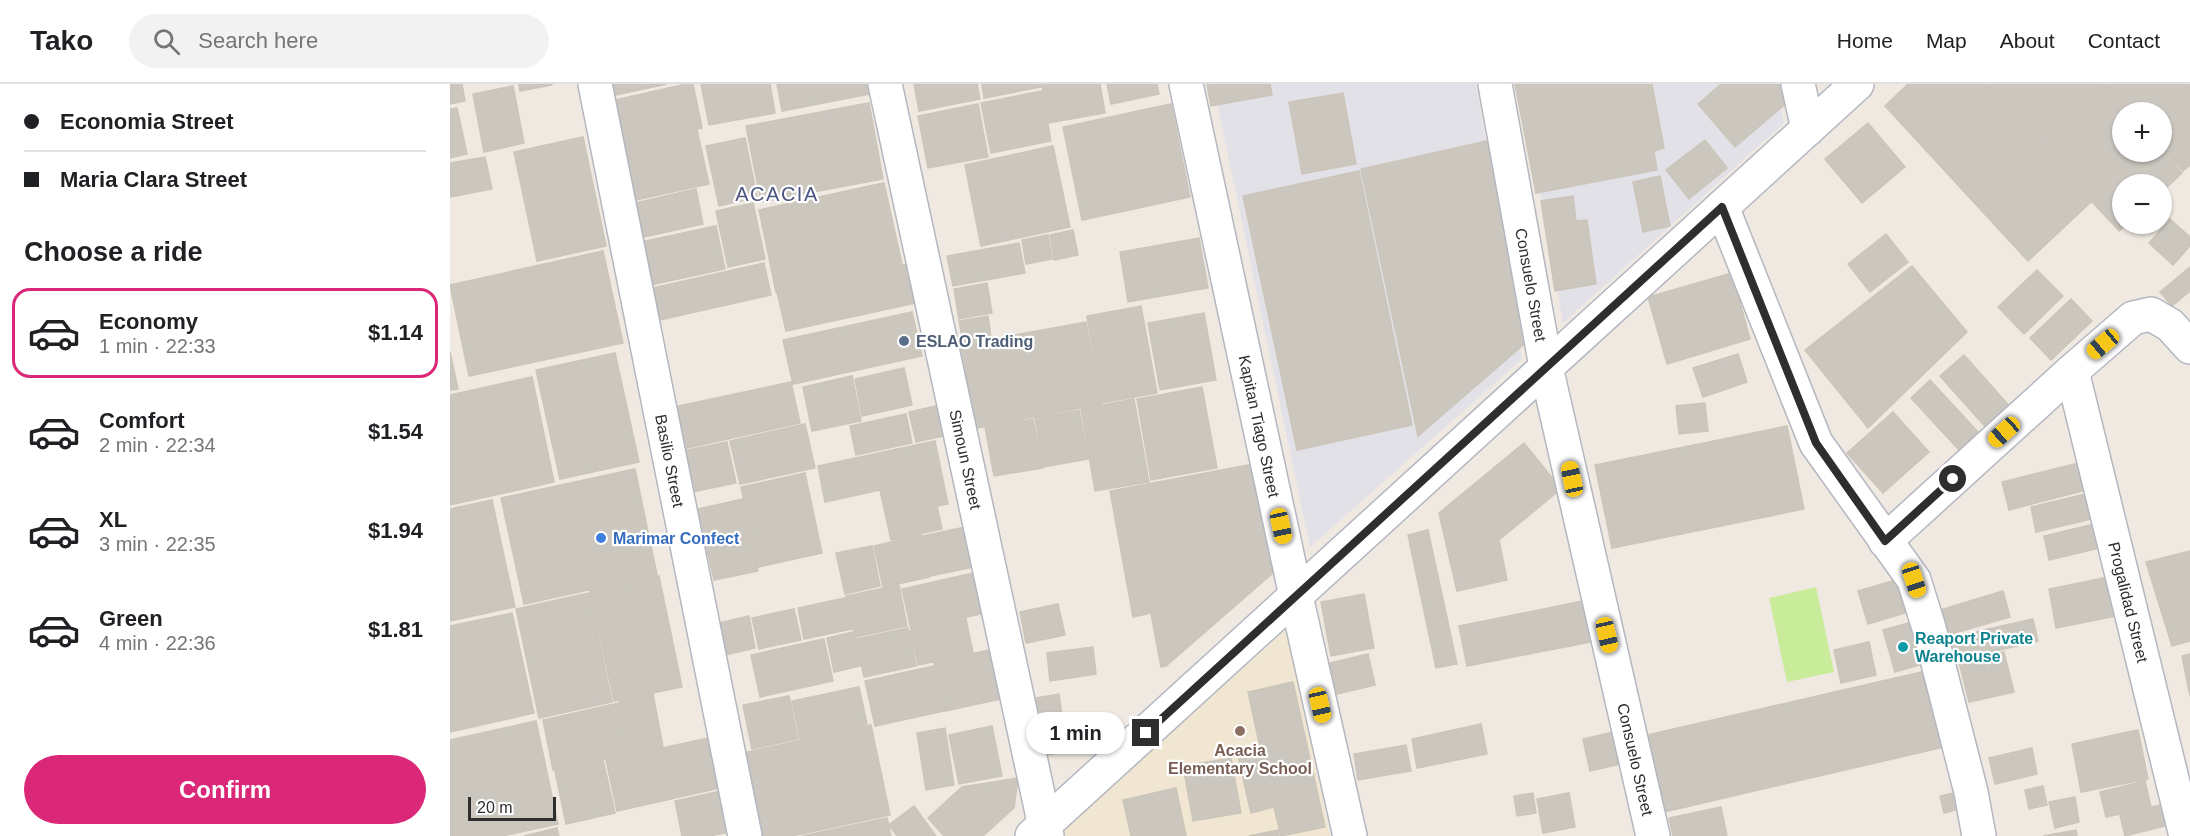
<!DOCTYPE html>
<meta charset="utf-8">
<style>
body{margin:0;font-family:Helvetica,sans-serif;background:#f2f2f2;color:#202124;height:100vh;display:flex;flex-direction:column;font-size:22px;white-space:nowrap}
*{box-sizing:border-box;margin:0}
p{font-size:20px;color:#757577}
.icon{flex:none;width:33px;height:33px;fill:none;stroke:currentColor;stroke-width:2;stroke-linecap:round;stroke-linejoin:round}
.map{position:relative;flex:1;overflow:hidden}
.panel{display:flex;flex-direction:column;background:#fff;width:450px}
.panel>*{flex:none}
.banner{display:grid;align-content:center;height:132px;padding:0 24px;background:#fff}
.buttons{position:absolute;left:1662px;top:18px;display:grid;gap:12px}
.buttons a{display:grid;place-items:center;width:60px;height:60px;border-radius:50%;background:#fff;box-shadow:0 2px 4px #0004;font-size:30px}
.scale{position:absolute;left:18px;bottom:15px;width:88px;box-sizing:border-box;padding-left:6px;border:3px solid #2e2e2e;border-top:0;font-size:16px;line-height:21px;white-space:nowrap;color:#2e2e2e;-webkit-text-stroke:4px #fff;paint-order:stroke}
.end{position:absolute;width:27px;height:27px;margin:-14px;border:8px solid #2e2e2e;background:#fff;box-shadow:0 0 0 3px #fff}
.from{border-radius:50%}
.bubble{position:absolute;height:42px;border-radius:21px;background:#fff;box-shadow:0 2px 4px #0004;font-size:20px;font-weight:700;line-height:42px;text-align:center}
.car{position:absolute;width:18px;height:36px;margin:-18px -9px;border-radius:8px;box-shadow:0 0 4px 2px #0007;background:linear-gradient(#f5c518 24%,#345 0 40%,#f5c518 0 76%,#345 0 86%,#f5c518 0)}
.banner b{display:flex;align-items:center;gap:21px;height:57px;font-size:22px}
.banner b+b{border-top:2px solid #e0e0e0}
.banner i{width:15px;height:15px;background:#202124}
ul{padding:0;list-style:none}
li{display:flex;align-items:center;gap:18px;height:90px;margin:0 12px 9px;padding:0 12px;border:3px solid transparent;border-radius:18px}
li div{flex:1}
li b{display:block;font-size:22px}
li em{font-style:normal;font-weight:700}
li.active{border-color:#db2777}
li>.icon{width:54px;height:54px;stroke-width:1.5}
h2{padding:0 24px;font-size:27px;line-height:72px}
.action{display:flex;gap:12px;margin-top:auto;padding:12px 24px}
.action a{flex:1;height:69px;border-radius:36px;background:#db2777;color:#fff;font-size:24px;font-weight:700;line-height:69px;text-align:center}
header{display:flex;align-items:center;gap:36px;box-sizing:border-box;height:84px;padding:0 30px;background:#fff;border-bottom:2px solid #e0e0e0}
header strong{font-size:28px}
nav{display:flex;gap:33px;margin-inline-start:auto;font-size:21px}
.search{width:420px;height:54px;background:#f2f2f2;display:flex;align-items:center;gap:15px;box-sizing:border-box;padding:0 21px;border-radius:33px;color:#757577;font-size:22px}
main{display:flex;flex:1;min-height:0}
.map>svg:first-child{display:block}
</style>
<header>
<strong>Tako</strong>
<div class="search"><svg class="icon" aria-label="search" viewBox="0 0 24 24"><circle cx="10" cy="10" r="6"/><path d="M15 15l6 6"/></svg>Search here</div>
<nav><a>Home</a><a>Map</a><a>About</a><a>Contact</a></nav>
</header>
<main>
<section class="panel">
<div class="banner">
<b><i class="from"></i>Economia Street</b>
<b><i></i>Maria Clara Street</b>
</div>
<h2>Choose a ride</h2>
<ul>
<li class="active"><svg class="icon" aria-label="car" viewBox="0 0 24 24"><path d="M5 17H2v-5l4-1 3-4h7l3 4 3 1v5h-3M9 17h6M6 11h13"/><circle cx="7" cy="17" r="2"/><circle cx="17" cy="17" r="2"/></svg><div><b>Economy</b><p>1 min · 22:33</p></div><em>$1.14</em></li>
<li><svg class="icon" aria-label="car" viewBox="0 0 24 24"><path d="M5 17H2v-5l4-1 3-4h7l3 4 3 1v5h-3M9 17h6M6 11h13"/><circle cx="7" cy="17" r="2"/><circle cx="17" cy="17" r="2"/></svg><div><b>Comfort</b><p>2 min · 22:34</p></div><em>$1.54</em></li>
<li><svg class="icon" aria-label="car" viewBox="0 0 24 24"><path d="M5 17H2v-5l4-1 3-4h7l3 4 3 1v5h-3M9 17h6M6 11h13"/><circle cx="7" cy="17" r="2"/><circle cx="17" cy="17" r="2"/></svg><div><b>XL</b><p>3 min · 22:35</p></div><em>$1.94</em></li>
<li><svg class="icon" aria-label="car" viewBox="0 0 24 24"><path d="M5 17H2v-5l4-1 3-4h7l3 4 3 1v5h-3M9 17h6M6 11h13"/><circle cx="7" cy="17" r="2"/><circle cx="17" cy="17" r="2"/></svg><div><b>Green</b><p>4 min · 22:36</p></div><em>$1.81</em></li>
</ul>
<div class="action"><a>Confirm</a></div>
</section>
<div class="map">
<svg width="1740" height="752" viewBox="0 0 1740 752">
<rect width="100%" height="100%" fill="#efe9e1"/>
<path fill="#e3e1e8" d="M763 0H1026L1072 275 860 463Z
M1072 0H1326L1334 39 1113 239Z"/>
<path fill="#f0e6d1" d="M837 546 880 752H606V748Z"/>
<path fill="#c9ec9a" d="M1366 503 1384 588 1337 598 1319 514Z"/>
<path fill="#cbc7bf" stroke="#cbc5ba" stroke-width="1.5" d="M0 0H12L15 17 0 20Z
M69 0H102V1L70 7Z
M153 0H217L156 13Z
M236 0H243L252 44 166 63 156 18Z
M251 0H320L325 29 259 41Z
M327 0H418L420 10 332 27Z
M464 0H527L530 15 469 27Z
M532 0H590L591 3 534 14Z
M592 0H650L655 29 599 39Z
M657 0H707L709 10 661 20Z
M757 0H820L822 11 761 22Z
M1065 0H1202L1214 64 1204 67 1207 86 1086 109Z
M1271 0H1337L1346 11 1285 63 1248 20Z
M1458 0H1534L1642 117 1578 177 1435 22Z
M1534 0H1651L1677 28H1672V68L1712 66 1732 89 1712 108V100H1672V140H1677L1669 147Z
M1653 0H1740V81L1733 87 1712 64V28H1679Z
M63 2 74 59 34 68 23 10Z
M592 7 601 57 541 69 531 19Z
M893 9 906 80 852 90 839 18Z
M419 19 433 95 311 118 296 42Z
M528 20 538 73 478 84 468 32Z
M721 20 740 113 632 136 613 43Z
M7 24 17 70 0 74V25Z
M1418 39 1455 83 1412 119 1375 75Z
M247 46 259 100 181 117 170 63Z
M133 53 156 162 87 177 64 68Z
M295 54 307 113 269 122 256 62Z
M1255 56 1277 84 1239 115 1216 86Z
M1037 57 1079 256 968 352 911 85Z
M603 62 620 143 531 162 515 81Z
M35 73 42 105 0 113V79Z
M909 87 962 341 847 366 793 112Z
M1210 92 1220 142 1193 148 1183 98Z
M434 99 452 180 326 208 309 126Z
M246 105 253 140 189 154 181 120Z
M1123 112 1126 137 1137 136 1146 200 1105 207 1091 117Z
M303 119 315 175 278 183 266 127Z
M1720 135 1740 153V162L1723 181 1699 159Z
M266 142 275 185 195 202 186 159Z
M623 146 628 171 604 176 600 151Z
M1436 150 1458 178 1420 208 1398 180Z
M598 151 602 175 576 180 572 156Z
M749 154 758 204 678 218 670 168Z
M569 159 575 189 503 202 497 172Z
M153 167 173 259 19 292 0 201Z
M314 179 321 211 205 237 198 205Z
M458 180 466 219 336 247 327 208Z
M1462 182 1517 248 1418 344 1355 266Z
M1740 183V207L1722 222 1710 208Z
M1587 186 1613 212 1574 250 1548 223Z
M1282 189 1300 255 1217 280 1198 213Z
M537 199 542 229 509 235 504 205Z
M1621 215 1642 237 1601 276 1580 254Z
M691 222 707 309 652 319 637 232Z
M462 228 472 272 343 300 333 256Z
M754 229 766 296 710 306 698 239Z
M538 232 541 254 513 259 509 237Z
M636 238 651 320 526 344 511 261Z
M0 268 8 305 0 306Z
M165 269 189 378 110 395 86 286Z
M1288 270 1297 298 1253 313 1243 284Z
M1514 271 1562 325 1539 347 1490 292Z
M454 284 462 321 412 332 405 295Z
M402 292 411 337 362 347 353 303Z
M82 293 104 398 0 421V311Z
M1480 296 1528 348 1509 366 1461 314Z
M341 298 350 339 228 366 219 324Z
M752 303 767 384 701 396 687 315Z
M684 315 699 398 645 407 631 325Z
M1255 319 1258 347 1229 350 1226 322Z
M495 320 502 350 466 358 459 328Z
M629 326 638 375 594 383 585 334Z
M1443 328 1479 368 1433 409 1397 369Z
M456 330 462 359 406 371 400 342Z
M583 335 593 384 544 392 535 343Z
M355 340 365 384 290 400 280 357Z
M1337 342 1354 425 1162 464 1145 381Z
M485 357 498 420 487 422 492 445 441 456 430 406 375 418 368 382Z
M277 358 286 399 237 409 228 368Z
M1074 359 1111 405 1049 456 1057 496 1007 507 989 429Z
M1641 376 1648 403 1559 426 1552 398Z
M804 380 824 488 716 582 711 583 701 529 683 533 660 407Z
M185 385 207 491 74 520 51 414Z
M355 389 372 469 308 483 291 403Z
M1644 408 1650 433 1586 448 1581 423Z
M293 415 308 487 264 496 248 425Z
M42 416 65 523 0 537V425Z
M1649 439 1654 463 1599 476 1594 452Z
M516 443 524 483 480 492 472 452Z
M978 446 1007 580 986 584 958 451Z
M471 451 480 493 433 503 424 462Z
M422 462 430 502 395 510 386 469Z
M1740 467V557L1722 562 1696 478Z
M528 488 536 529 461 545 452 505Z
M209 492 232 603 164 617 140 507Z
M1659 493 1666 532 1606 544 1599 505Z
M1446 496 1455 529 1418 540 1408 507Z
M449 501 457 542 405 553 396 512Z
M1553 507 1560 533 1498 551 1490 526Z
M139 509 162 618 89 634 66 525Z
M914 510 924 564 881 572 871 518Z
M395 514 402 545 354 555 348 524Z
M1133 517 1141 558 1017 582 1009 542Z
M608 520 615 551 576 559 570 528Z
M344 525 351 556 309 565 302 534Z
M62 529 84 629 0 648V542Z
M299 532 305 564 271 572 265 540Z
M516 535 523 569 468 581 460 547Z
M1583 535 1588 557 1503 577 1498 554Z
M1462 538 1473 580 1445 588 1433 546Z
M458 544 466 582 414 593 406 555Z
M403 548 410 582 384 588 377 554Z
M374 555 383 597 310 613 301 571Z
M1419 558 1426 591 1391 599 1384 566Z
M643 563 646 590 600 597 597 569Z
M549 564 560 613 495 627 484 578Z
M1554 568 1564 608 1519 618 1509 578Z
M918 570 925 601 887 610 880 579Z
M1740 570V612L1732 572Z
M484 582 494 627 425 642 415 597Z
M1476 587 1494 663 1214 728 1197 651Z
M843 598 875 743 831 752 824 723 801 729 787 668 810 663 798 608Z
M409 603 417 640 350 655 342 617Z
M203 610 213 663 181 669 170 617Z
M609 610 617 668 593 671 585 614Z
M339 612 348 655 302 665 293 621Z
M169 619 180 670 103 686 93 636Z
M86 637 108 740 52 752H0V656Z
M1031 640 1037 670 967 684 962 655Z
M421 641 440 731 342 752H311L293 669Z
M542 642 552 692 509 700 499 651Z
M495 644 504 701 476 706 467 649Z
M1172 646 1179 678 1140 687 1133 655Z
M1688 646 1698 695 1631 708 1622 660Z
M259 654 270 704 167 727 156 676Z
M956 661 961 687 908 696 904 670Z
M1582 664 1587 690 1545 700 1539 674Z
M781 674 791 729 743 737 733 682Z
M153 676 165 729 116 740 105 687Z
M568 694 564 724 533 752H494L478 734 512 703Z
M1695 697 1701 723 1656 733 1650 708Z
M1593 702 1597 721 1579 725 1575 706Z
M726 704 736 752H681L673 716Z
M271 707 280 748 259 752H232L225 717Z
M1083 709 1086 729 1067 732 1064 712Z
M1119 709 1125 743 1093 749 1087 715Z
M1505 709 1509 725 1494 729 1490 712Z
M1625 713 1629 738 1605 744 1599 718Z
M1714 720 1719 741 1675 752 1670 731Z
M464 722 486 752H447L439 741Z
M1271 723 1277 752H1223L1219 734Z
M437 734 441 752H352Z
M107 744 109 752H74Z
M828 746 829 752H799Z
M1626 746 1627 752H1593Z"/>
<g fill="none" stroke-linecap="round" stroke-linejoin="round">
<g stroke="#b4b7c1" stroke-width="36">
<g id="minor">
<path id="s1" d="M145 0 295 752"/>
<path id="s2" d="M435 0 597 752"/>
<path id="s3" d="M736 0 846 512 900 752"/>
<path id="s4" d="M1045 0 1096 283 1203 752"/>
<path d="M1348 0 1358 45"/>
<path d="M1272 123 1366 359 1464 496 1479 544 1521 708 1529 752"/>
<path id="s5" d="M1622 287 1736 752"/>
<path d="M1435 457 1622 287 1683 234 1701 230 1720 241 1740 263"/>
<path d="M582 752 1407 0"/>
</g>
</g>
<use href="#minor" stroke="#fff" stroke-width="33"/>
</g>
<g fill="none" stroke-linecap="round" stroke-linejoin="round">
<path stroke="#2e2e2e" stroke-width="8" d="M696 649 1272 123 1366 359 1435 457 1503 395"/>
</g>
<circle fill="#5c6f8a" stroke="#fff" stroke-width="2" cx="454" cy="257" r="6"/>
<circle fill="#3f7fe0" stroke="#fff" stroke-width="2" cx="151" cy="454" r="6"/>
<circle fill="#0f9aa8" stroke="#fff" stroke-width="2" cx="1453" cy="563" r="6"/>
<circle fill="#8d6e63" stroke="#fff" stroke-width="2" cx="790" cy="647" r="6"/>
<g text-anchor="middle" stroke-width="4.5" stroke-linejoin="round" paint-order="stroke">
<g font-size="16" fill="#2e2e2e" stroke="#fff">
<text dy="6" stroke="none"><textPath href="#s4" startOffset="204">Consuelo Street</textPath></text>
<text dy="6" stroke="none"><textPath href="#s3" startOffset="350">Kapitan Tiago Street</textPath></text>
<text dy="6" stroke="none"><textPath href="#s1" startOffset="384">Basilio Street</textPath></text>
<text dy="6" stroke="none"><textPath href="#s2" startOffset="384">Simoun Street</textPath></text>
<text dy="6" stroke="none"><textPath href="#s5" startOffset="238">Progalidad Street</textPath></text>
<text dy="6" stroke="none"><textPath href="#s4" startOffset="690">Consuelo Street</textPath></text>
</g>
<g font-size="16" font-weight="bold" fill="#4e5e75" stroke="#fff" text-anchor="start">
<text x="466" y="263">ESLAO Trading</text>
</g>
<g font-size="16" font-weight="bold" fill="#366cbe" stroke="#fff" text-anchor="start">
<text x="163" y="460">Marimar Confect</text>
</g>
<g font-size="16" font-weight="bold" fill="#0d838f" stroke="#fff" text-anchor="start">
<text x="1465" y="560">Reaport Private<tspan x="1465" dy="18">Warehouse</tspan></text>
</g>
<g font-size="16" font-weight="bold" fill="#785e54" stroke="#fff">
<text x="790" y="672">Acacia<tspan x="790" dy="18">Elementary School</tspan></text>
</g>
<g font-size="20" letter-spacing="1.5" fill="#4d5680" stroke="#fff">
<text x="327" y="117">ACACIA</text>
</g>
</g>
</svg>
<div class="buttons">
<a>+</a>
<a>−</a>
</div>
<div class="scale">20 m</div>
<i class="end from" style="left:1503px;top:395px"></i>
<i class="end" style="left:696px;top:649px"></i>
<div class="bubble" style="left:576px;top:628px;width:99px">1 min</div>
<i class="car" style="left:1653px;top:260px;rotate:230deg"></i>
<i class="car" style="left:1554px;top:348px;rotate:228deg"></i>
<i class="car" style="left:1122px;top:395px;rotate:348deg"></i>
<i class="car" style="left:831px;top:442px;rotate:168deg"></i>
<i class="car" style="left:1464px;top:496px;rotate:162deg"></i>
<i class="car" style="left:1157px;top:551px;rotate:167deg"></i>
<i class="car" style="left:870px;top:621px;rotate:167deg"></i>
</div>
</main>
